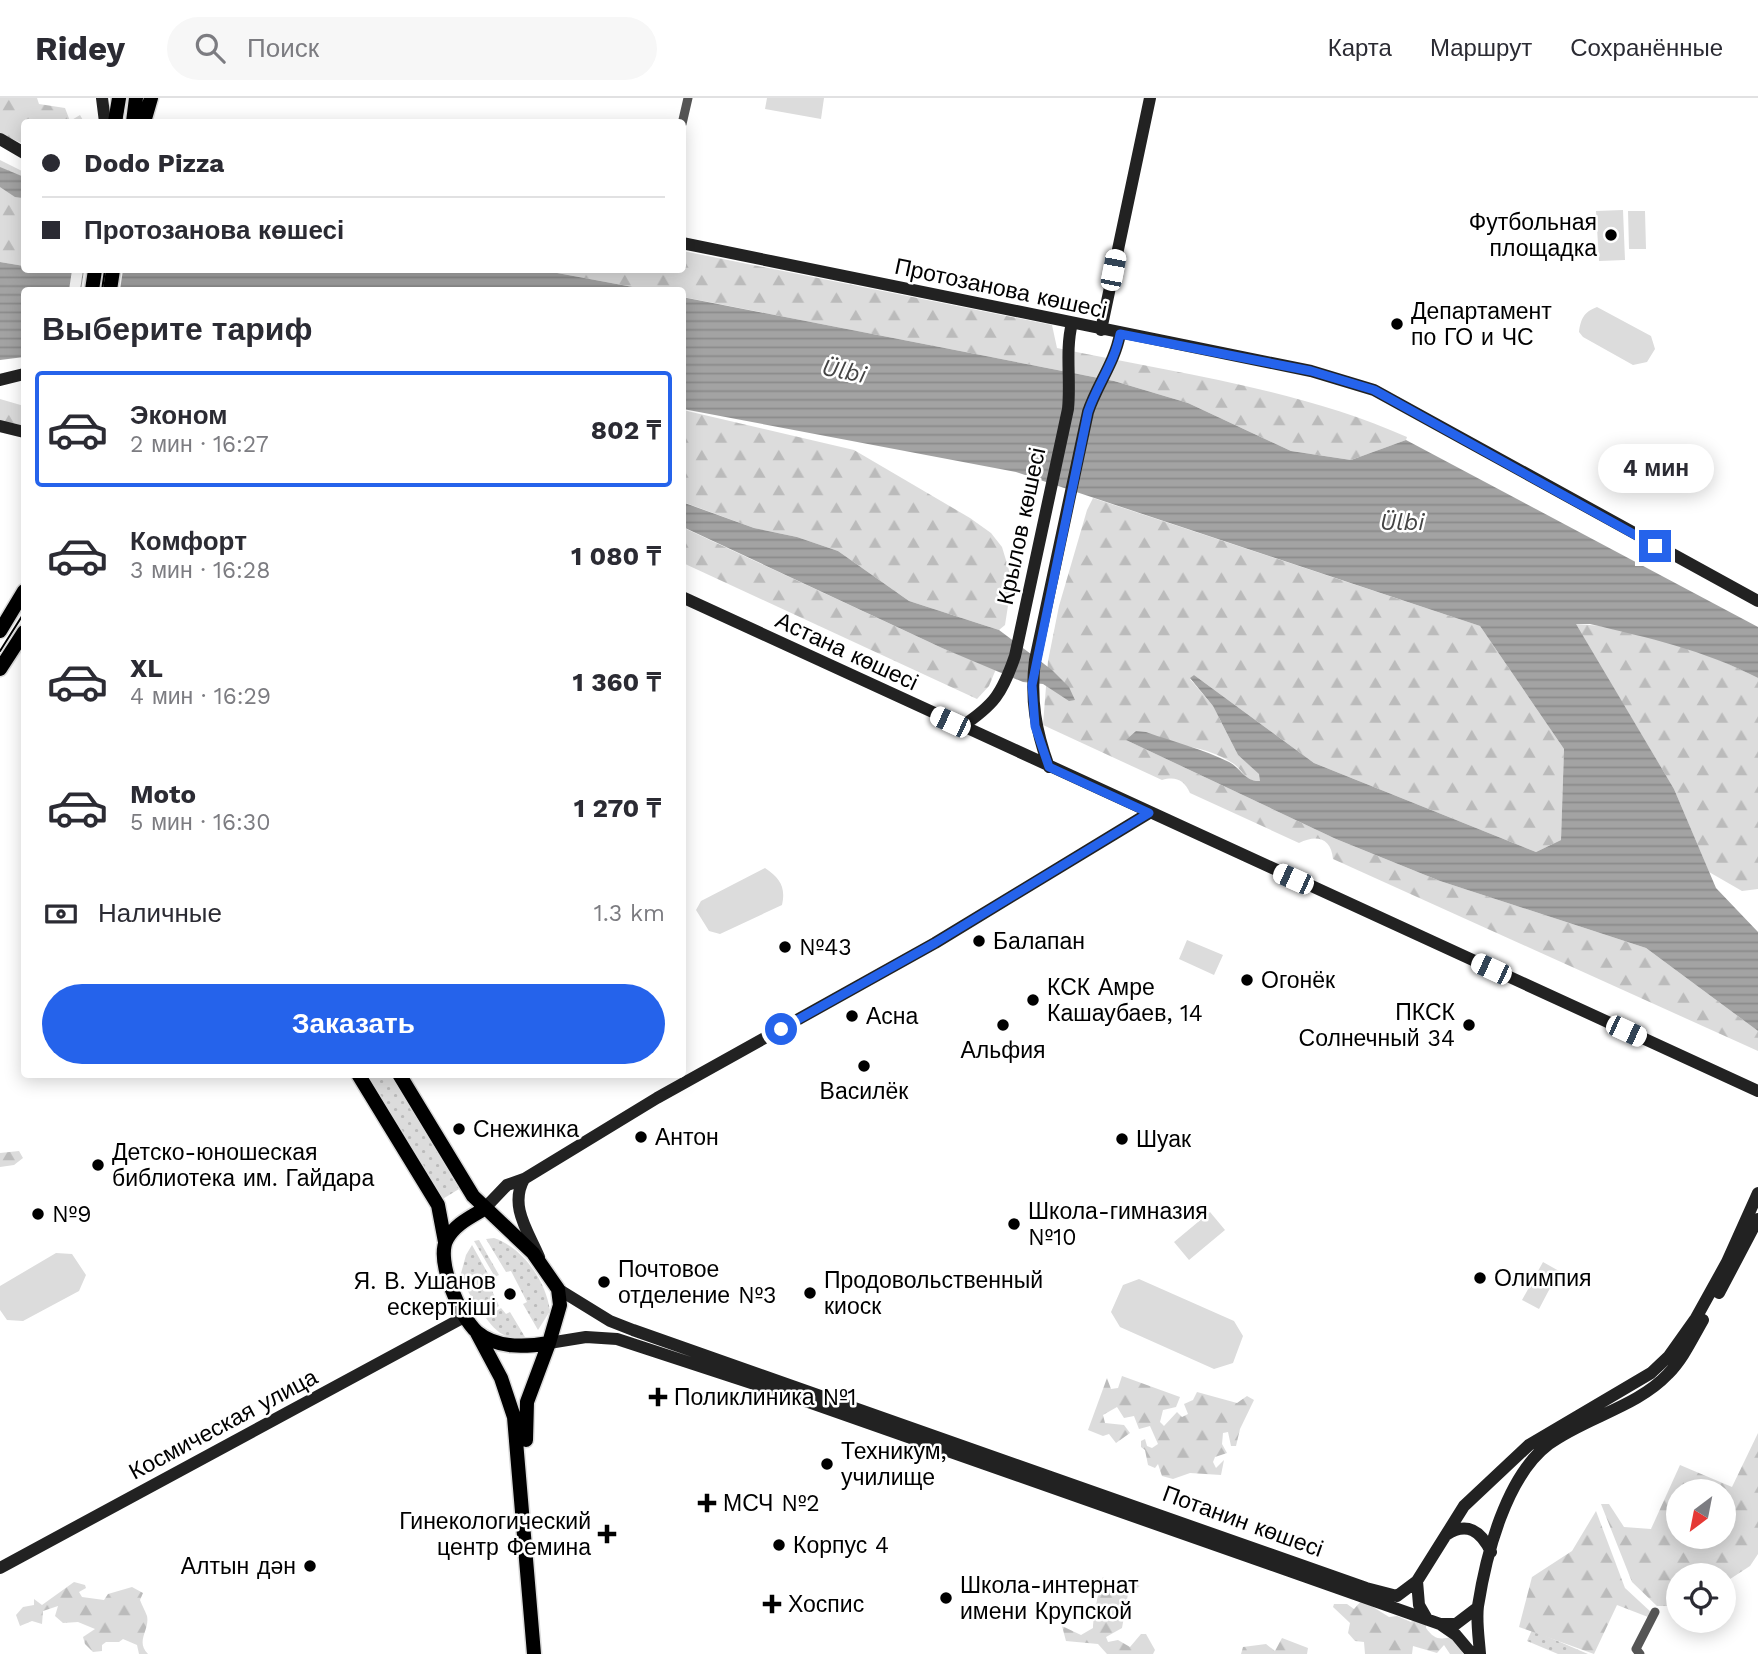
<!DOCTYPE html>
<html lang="ru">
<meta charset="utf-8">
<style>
body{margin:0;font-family:"Work Sans",sans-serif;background:#f7f7f7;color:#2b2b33;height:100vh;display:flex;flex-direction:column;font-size:26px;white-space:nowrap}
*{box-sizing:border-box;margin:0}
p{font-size:23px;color:#7c7c81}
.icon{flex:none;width:38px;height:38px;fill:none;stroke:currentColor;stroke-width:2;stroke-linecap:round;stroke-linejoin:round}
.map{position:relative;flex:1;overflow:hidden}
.details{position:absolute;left:21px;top:189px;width:665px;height:791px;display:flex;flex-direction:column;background:#fff;border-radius:7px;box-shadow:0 4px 18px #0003}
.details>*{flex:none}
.top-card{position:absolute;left:21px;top:21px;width:665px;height:154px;border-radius:7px;box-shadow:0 4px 18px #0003;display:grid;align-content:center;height:154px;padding:0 21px;background:#fff}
.needle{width:46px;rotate:212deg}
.tools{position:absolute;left:1666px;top:1381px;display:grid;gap:14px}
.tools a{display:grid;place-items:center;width:70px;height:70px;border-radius:50%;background:#fff;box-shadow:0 4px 18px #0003;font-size:35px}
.end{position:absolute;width:32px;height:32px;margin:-16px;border:9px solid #2563eb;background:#fff;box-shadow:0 0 0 4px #fff}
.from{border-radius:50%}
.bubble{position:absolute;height:49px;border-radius:24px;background:#fff;box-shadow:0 4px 18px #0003;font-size:23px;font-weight:700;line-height:49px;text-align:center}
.car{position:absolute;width:21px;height:42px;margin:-21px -10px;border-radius:9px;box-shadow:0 0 5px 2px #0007;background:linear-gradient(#fff 24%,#345 0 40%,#fff 0 76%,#345 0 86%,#fff 0)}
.top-card b{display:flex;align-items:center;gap:24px;height:66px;font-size:26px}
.top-card b+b{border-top:2px solid #e1e1e2}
.top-card i{width:18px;height:18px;background:#2b2b33}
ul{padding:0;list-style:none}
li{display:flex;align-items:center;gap:21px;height:116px;margin:0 14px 10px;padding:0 7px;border:4px solid transparent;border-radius:7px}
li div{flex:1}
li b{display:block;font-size:26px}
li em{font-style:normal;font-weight:700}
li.selected{border-color:#2563eb}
li>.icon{width:63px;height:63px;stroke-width:1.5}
h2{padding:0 21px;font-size:32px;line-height:84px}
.pay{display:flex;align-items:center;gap:18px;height:77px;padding:0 21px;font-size:26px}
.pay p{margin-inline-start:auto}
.primary-button{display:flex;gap:14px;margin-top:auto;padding:14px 21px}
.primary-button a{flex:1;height:80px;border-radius:42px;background:#2563eb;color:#fff;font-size:28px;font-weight:700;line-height:80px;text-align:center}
header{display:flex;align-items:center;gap:42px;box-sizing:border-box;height:98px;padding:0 35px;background:#fff;border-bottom:2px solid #e1e1e2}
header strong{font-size:33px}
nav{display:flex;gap:38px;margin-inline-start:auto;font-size:24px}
.search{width:490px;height:63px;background:#f7f7f7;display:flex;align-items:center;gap:18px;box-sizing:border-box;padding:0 24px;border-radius:38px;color:#7c7c81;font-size:26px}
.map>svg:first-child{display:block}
</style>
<header>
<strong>Ridey</strong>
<div class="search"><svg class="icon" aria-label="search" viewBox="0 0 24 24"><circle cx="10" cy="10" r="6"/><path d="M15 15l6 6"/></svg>Поиск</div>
<nav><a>Карта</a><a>Маршрут</a><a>Сохранённые</a></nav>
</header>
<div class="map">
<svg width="1758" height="1556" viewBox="0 0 1758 1556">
<defs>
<pattern id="grass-dots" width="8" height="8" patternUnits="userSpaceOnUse" patternTransform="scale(1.75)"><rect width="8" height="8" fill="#dcdcdc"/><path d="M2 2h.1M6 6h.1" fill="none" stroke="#bbb" stroke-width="1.8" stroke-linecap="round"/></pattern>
<pattern id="forest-firs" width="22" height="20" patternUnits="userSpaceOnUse" patternTransform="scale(1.75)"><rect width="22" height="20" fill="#dcdcdc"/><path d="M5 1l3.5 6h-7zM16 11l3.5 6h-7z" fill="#bbb"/></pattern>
<pattern id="water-rules" width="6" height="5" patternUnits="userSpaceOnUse" patternTransform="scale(1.75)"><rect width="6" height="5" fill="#a3a3a3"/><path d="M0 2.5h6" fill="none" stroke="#8b8b8b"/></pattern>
</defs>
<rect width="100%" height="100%" fill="#fff"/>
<path fill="url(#grass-dots)" d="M367 977H391L459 1091 441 1102Z
M494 1140C523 1150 546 1183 550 1213L538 1232 523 1206 527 1204 511 1173 506 1174 486 1141Z
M479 1142 499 1177 495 1179 474 1143Z
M472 1147 491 1181 488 1184 499 1208 482 1218 460 1179 466 1157Z
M501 1210 506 1216 510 1214 525 1239C507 1243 496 1234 486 1220Z
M1532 1532 1588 1556H1558L1527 1543Z"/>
<path fill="url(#forest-firs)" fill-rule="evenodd" d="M0 0H37L39 6 65 10 70 23 80 17 84 24H24V46L0 36Z
M0 62 24 74V168L0 164Z
M683 153 1052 227 1057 250C1175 275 1296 290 1407 339L1406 342 1351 362 1291 353 1188 305 1114 283 683 199 682 192H649L541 172H682Z
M50 172H253L160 175Z
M0 301 24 308V328L0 324Z
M683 312 854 352 970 420 991 435 1002 449 1012 482 1005 527 999 532 909 503 838 453 797 439 754 430 683 404Z
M1093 400 1480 528 1564 651 1561 742 1536 754 1314 665 1194 577 1190 581 1213 608 1238 657 1260 676V683C1246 684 1244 674 1234 666 1203 645 1162 645 1126 642L1336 741 1440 783 1646 850 1758 933V953L1333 761C1331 740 1317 736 1299 745L1190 695C1184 682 1176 678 1162 682L1043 627 1048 563 1059 508 1087 412Z
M682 429 942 550 996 571 989 588 977 601 683 465Z
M1575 526C1634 528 1706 553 1758 580V791L1742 793 1709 774 1674 691Z
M19 1053 23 1060 14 1067 0 1069V1055Z
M1122 1278 1180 1299 1176 1309 1163 1312 1160 1324 1164 1328 1177 1314 1182 1319 1188 1316 1184 1306 1193 1302 1197 1294 1237 1305 1247 1298 1254 1302 1240 1331 1236 1348H1231L1228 1334 1223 1335 1222 1346 1227 1355 1215 1359 1213 1364 1216 1370 1224 1362 1221 1377 1190 1375 1173 1381 1162 1378 1158 1366 1155 1370 1148 1367 1145 1352 1141 1349V1343L1145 1341 1147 1348 1152 1350 1158 1346 1150 1328 1139 1331 1134 1318 1124 1320 1117 1309 1103 1317 1105 1325 1124 1327 1130 1335 1116 1345 1109 1336 1103 1338 1088 1332 1107 1280 1111 1291 1118 1290Z
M1758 1335V1456L1750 1468 1724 1485V1477H1678V1508H1657L1632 1484 1601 1406H1609L1624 1429 1651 1431 1680 1367 1732 1389ZM1678 1393H1724V1438H1678Z
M1596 1413 1625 1490 1652 1515 1648 1519 1617 1507 1594 1556 1519 1529 1532 1479 1572 1453Z
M1103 1479 1108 1490 1119 1488 1120 1480 1140 1488 1128 1496 1122 1530 1106 1539 1108 1544 1118 1542 1130 1549 1141 1536H1146L1155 1552 1153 1556H1107L1098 1546 1066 1543 1062 1528 1081 1537 1093 1530C1093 1521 1099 1489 1103 1479Z
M74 1484 85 1487 86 1490 79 1494 82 1499 104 1502 108 1496 132 1489 143 1495 140 1502C142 1507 145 1513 147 1518 150 1532 135 1543 148 1556H139L137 1547 123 1541 119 1544H106L102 1547V1553L93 1554 85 1546 83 1539 95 1531 78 1524 63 1525 55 1518 58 1508 43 1513 42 1526 32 1523 20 1528 16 1517 23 1509 34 1507V1501L42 1507Z
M1362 1502 1389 1519 1397 1518 1411 1524 1414 1521 1426 1523V1530C1434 1541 1439 1542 1452 1539L1459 1545 1463 1556H1450L1444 1547 1437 1555 1413 1548 1412 1556H1365L1364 1544 1355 1543 1348 1535 1350 1525 1333 1509 1334 1506H1347L1354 1511Z
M1282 1540 1308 1550 1307 1556H1241L1243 1549 1266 1546 1275 1553Z"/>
<path fill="#dcdcdc" d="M767 0H824L821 21 765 11Z
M1623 112 1625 162 1599 163 1596 113Z
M1628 113H1645L1646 151H1629Z
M1597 209 1651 238 1655 251 1647 264 1633 267 1583 239 1579 234C1581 220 1584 214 1597 209Z
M765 770C780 780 786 789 782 807L720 836 709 833 696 812 701 803Z
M1187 842 1223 857 1214 877 1179 861Z
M1210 1114 1225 1132 1189 1162 1174 1144Z
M56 1155 72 1156 86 1177 79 1193 23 1223 7 1222 0 1212V1188Z
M1543 1164 1559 1173 1539 1211 1522 1202Z
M1139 1181 1234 1223 1243 1238 1233 1265 1214 1271 1120 1229 1111 1214 1123 1187Z"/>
<path fill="url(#water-rules)" d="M0 69 24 79V100L15 99 0 89Z
M0 164 24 168V172L160 175 253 172H541L649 192H24V259L0 262Z
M682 199 1114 283 1188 305 1291 353 1351 362 1406 342 1758 529V580C1704 552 1649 540 1590 526H1576L1674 691 1716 790 1758 834V933L1646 850 1440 783 1336 741 1126 642 1136 633 1146 634C1174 644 1203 651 1229 664 1241 670 1245 684 1260 683L1259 676 1238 657 1213 608 1190 580 1194 577 1314 665 1536 754 1561 742 1564 651 1480 528 1016 374 683 311Z
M682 404 754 430 797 439 838 453 909 503 999 532 1052 572 1069 589 1075 602 1069 603 1043 586 1023 584 942 550 683 429Z"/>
<path fill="#fff" d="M72 172H83L80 192H69Z
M84 172H123L120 192H81Z"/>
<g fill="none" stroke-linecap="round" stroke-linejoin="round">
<g stroke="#dbdbdb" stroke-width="17">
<path id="primary" d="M115 24 119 0
M133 24 136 0
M144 24 151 0
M92 192 95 172
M110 192 113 172
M0 533 24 493
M0 571 24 534
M358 976 438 1107 445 1144
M399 976 473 1098 533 1155 558 1191 560 1207 549 1245C526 1249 497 1251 477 1234 460 1219 435 1162 447 1141 455 1126 471 1119 484 1111
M477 1235 501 1280 514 1319 534 1556
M526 1342 527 1304 549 1245"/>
</g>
<path stroke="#555" stroke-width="9" d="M682 26 688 0
M1640 1556 1636 1551 1655 1514"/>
<path stroke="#222" stroke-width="12" d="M102 0 105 24
M0 41 24 55
M682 145 1311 273 1374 292 1758 503
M1101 232 1150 0
M0 282 24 276
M0 328 24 334
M682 499 1758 993
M961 629C994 607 1002 596 1015 558L1068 311C1071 282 1065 253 1072 225
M1049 669C1036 633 1030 602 1035 562L1088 314C1097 287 1115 264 1120 236
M524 1081C509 1108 528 1133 539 1159
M484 1111 507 1087 524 1081 657 1000 935 845 1149 715
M558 1191 610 1223 633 1232 1366 1490 1397 1498 1417 1483 1464 1408 1529 1347 1651 1275 1669 1258 1696 1220 1727 1164 1758 1095
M1719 1195 1758 1121
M549 1245 586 1239 617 1241 797 1300 1440 1526 1456 1537 1472 1556
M1446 1437C1467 1423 1481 1433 1491 1454
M0 1470 466 1218
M1417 1483 1419 1507 1427 1521
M1440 1526H1456L1477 1510
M1480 1556C1479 1541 1476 1523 1478 1508 1486 1457 1506 1378 1549 1346 1586 1319 1637 1309 1668 1276 1683 1261 1692 1241 1703 1222"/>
<use href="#primary" stroke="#000" stroke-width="14"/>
<path stroke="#000" stroke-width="2" d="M121 24 124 0
M102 192 105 172
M0 553 24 515"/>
</g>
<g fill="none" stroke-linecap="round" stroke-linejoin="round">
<path stroke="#2563eb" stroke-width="9" d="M781 931 935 845 1149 715 1049 669 1035 628 1032 587 1088 314C1097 287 1115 264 1120 236L1311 273 1374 292 1655 448"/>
</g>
<g fill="#000" stroke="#fff" stroke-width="2.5">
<circle cx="1611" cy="137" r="7"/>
<circle cx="1397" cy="226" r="7"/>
<circle cx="979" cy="843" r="7"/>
<circle cx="785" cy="849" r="7"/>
<circle cx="1247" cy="882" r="7"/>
<circle cx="1033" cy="902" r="7"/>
<circle cx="852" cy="918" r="7"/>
<circle cx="1003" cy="927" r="7"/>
<circle cx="1469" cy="927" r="7"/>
<circle cx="864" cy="968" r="7"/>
<circle cx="459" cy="1031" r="7"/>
<circle cx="641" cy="1039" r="7"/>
<circle cx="1122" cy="1041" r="7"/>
<circle cx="98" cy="1067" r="7"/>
<circle cx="38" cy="1116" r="7"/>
<circle cx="1014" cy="1126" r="7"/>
<circle cx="1480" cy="1180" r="7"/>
<circle cx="604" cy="1184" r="7"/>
<circle cx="810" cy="1195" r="7"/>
<circle cx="510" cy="1196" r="7"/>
<path d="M654.5 1288.5h7v7h7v7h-7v7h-7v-7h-7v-7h7z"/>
<circle cx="827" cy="1366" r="7"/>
<path d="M703.5 1394.5h7v7h7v7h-7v7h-7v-7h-7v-7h7z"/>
<path d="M603.5 1425.5h7v7h7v7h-7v7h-7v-7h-7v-7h7z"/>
<circle cx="779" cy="1447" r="7"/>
<circle cx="310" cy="1468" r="7"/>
<circle cx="946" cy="1500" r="7"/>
<path d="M768.5 1495.5h7v7h7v7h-7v7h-7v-7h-7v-7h7z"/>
</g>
<g text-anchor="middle" stroke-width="5" stroke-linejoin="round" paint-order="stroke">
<g font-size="23" fill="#000" stroke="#fff" text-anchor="start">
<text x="1597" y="132" text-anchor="end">Футбольная<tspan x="1597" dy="26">площадка</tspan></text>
<text x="1411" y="221">Департамент<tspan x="1411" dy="26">по ГО и ЧС</tspan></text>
<text x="993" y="851">Балапан</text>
<text x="799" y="857">№43</text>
<text x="1261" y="890">Огонёк</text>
<text x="1047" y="897">КСК Амре<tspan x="1047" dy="26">Кашаубаев, 14</tspan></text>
<text x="1455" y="922" text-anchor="end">ПКСК<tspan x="1455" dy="26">Солнечный 34</tspan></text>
<text x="866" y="926">Асна</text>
<text x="1003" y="960" text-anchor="middle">Альфия</text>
<text x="864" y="1001" text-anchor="middle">Василёк</text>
<text x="473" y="1039">Снежинка</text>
<text x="655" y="1047">Антон</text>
<text x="1136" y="1049">Шуак</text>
<text x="112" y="1062">Детско-юношеская<tspan x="112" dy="26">библиотека им. Гайдара</tspan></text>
<text x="1028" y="1121">Школа-гимназия<tspan x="1028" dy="26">№10</tspan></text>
<text x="52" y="1124">№9</text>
<text x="618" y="1179">Почтовое<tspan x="618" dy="26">отделение №3</tspan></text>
<text x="1494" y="1188">Олимпия</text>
<text x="824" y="1190">Продовольственный<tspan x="824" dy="26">киоск</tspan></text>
<text x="496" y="1191" text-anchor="end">Я. В. Ушанов<tspan x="496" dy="26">ескерткіші</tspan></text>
<text x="674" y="1307">Поликлиника №1</text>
<text x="841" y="1361">Техникум,<tspan x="841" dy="26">училище</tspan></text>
<text x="723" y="1413">МСЧ №2</text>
<text x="591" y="1431" text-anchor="end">Гинекологический<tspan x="591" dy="26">центр Фемина</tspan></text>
<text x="793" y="1455">Корпус 4</text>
<text x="296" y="1476" text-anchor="end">Алтын дән</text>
<text x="960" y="1495">Школа-интернат<tspan x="960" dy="26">имени Крупской</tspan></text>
<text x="788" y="1514">Хоспис</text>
</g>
<g font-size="23" fill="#000" stroke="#fff">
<text transform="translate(1001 190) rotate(12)" y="8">Протозанова көшесі</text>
<text transform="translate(1021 428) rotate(-78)" y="8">Крылов көшесі</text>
<text transform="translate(847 553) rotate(25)" y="8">Астана көшесі</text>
<text transform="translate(223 1326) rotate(-28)" y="8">Космическая улица</text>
<text transform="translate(1243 1423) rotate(20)" y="8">Потанин көшесі</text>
</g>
<g font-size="24" font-style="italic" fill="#444" stroke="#fff">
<text transform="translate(844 273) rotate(11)" y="8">Ülbi</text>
<text x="1402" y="432">Ülbi</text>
</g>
</g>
</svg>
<div class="tools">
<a><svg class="needle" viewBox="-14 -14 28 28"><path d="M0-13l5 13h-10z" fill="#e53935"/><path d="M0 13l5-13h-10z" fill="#7c7c81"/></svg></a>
<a><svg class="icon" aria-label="locate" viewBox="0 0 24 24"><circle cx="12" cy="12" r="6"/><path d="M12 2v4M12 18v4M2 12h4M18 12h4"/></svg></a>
</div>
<i class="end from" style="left:781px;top:931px"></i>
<i class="end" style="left:1655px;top:448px"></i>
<div class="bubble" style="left:1598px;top:346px;width:116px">4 мин</div>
<i class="car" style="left:1113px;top:172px;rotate:11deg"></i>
<i class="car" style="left:950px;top:624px;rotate:295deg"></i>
<i class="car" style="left:1293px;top:781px;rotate:294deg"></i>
<i class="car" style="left:1491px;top:871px;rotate:295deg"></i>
<i class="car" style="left:1626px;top:933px;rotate:115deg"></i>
<div class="top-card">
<b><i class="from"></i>Dodo Pizza</b>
<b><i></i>Протозанова көшесі</b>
</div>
<section class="details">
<h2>Выберите тариф</h2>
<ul>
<li class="selected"><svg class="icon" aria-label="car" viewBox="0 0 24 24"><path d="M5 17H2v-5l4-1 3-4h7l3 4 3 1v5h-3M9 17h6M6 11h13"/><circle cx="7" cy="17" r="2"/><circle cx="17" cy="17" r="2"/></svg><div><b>Эконом</b><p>2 мин · 16:27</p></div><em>802 ₸</em></li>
<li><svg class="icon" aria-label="car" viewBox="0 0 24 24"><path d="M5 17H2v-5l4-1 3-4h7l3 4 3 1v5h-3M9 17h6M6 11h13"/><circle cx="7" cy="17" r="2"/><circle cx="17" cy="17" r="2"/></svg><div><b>Комфорт</b><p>3 мин · 16:28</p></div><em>1 080 ₸</em></li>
<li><svg class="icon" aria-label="car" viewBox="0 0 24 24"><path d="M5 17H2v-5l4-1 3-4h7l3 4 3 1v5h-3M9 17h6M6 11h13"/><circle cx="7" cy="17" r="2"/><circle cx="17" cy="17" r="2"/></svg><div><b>XL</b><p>4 мин · 16:29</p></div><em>1 360 ₸</em></li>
<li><svg class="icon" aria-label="car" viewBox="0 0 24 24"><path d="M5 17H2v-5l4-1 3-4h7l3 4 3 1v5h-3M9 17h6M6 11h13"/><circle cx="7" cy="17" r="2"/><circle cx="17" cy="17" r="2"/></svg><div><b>Moto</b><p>5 мин · 16:30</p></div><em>1 270 ₸</em></li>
</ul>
<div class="pay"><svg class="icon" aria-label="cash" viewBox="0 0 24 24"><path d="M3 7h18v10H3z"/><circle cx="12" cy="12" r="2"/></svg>Наличные<p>1.3 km</p></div>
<div class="primary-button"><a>Заказать</a></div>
</section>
</div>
